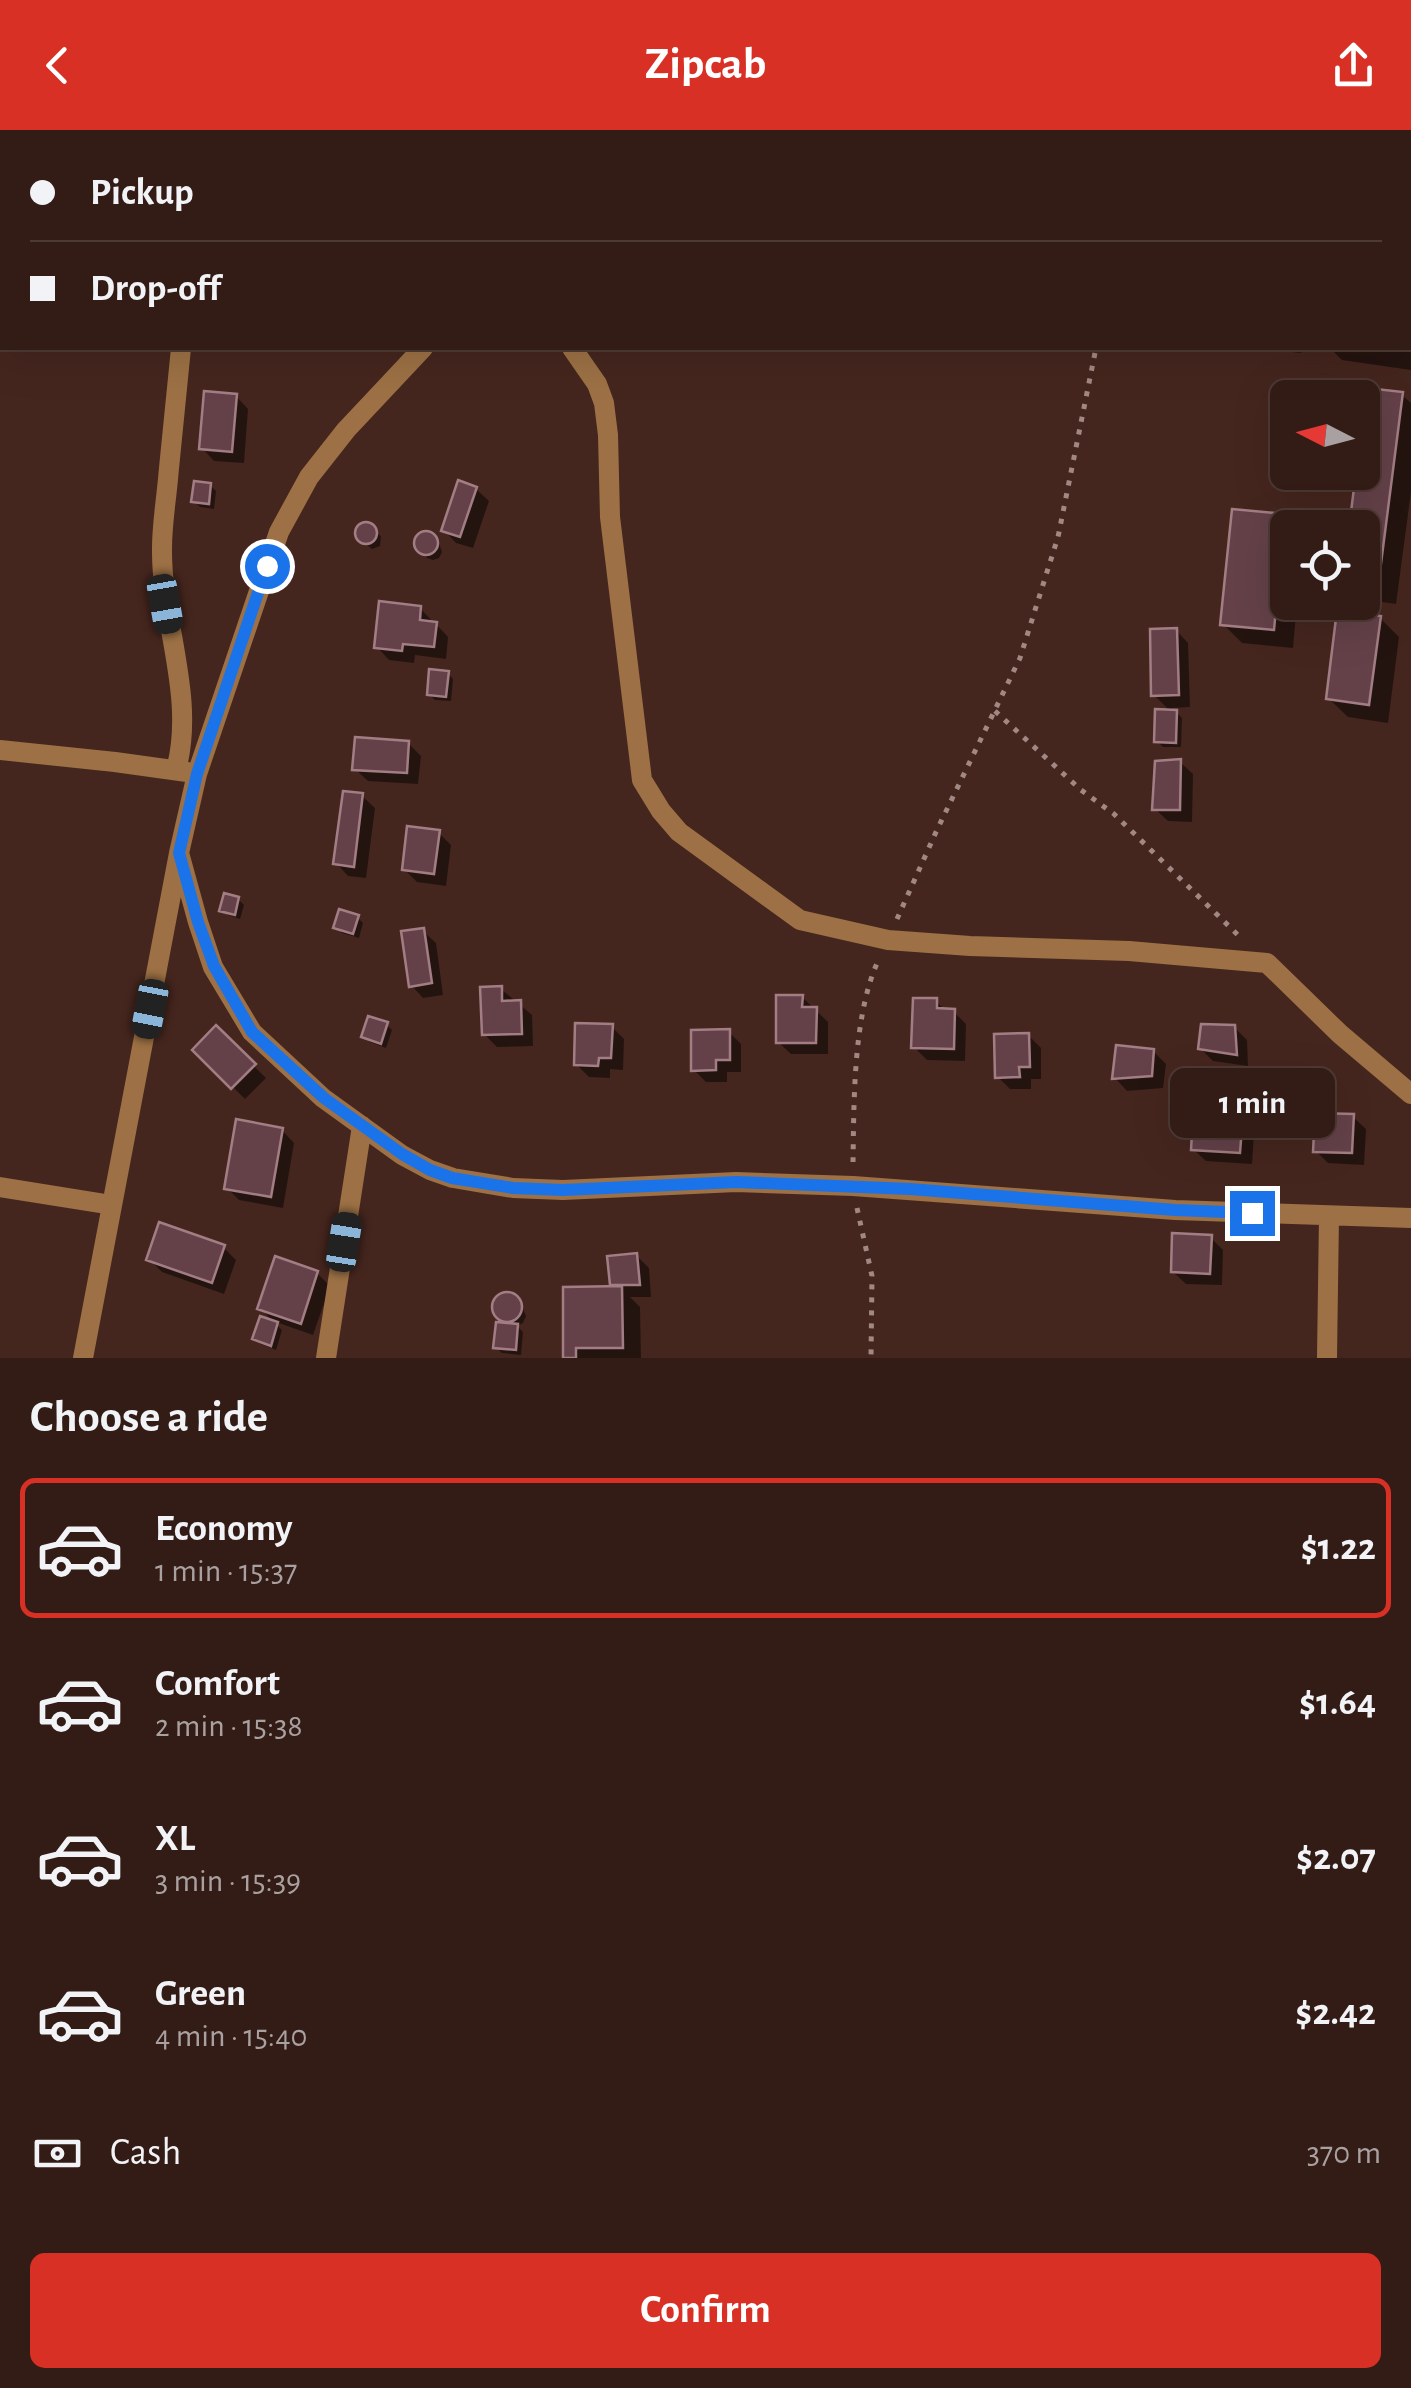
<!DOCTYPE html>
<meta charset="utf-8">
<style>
body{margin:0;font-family:"Alegreya Sans",sans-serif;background:#3c251f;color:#f1f3f6;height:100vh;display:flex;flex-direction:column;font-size:38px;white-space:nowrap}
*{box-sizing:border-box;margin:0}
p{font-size:32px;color:#a9a1a1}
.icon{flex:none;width:55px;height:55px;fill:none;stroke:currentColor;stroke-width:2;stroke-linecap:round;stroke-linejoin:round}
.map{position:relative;height:1228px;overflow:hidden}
.drawer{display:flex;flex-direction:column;background:#341c16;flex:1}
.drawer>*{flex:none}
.banner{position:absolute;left:0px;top:0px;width:1412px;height:220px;box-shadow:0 10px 40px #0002,0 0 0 2px #4e3a35;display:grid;align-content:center;height:220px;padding:0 30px;background:#341c16}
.needle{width:65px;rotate:276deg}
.buttons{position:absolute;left:1270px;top:250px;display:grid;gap:20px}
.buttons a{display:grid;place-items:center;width:110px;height:110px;border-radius:15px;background:#341c16;box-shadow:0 10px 40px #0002,0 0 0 2px #4e3a35;font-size:50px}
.end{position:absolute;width:45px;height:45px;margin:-22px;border:12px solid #1a73e8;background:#fff;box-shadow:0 0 0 5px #fff}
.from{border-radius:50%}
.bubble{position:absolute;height:70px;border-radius:15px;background:#341c16;box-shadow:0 10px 40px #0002,0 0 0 2px #4e3a35;font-size:32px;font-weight:700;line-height:70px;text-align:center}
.car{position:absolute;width:30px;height:60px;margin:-30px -15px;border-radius:12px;box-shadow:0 0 8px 2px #0007;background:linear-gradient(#222 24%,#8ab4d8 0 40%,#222 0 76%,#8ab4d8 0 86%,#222 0)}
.banner b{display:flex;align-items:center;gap:35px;height:95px;font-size:38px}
.banner b+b{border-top:2px solid #4e3a35}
.banner i{width:25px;height:25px;background:#f1f3f6}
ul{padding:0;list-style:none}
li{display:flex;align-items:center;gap:30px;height:140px;margin:0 20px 15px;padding:0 10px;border:5px solid transparent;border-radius:15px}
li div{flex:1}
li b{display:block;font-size:38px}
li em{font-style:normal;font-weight:700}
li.selected{border-color:#d93025}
li>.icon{width:90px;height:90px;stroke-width:1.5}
h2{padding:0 30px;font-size:45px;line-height:120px}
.pay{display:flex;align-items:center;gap:25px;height:110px;padding:0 30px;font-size:38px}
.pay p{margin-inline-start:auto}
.button{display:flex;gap:20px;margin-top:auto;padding:20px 30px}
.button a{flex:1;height:115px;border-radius:15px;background:#d93025;color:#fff;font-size:40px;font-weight:700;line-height:115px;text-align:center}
header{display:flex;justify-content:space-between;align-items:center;height:130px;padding:0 30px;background:#d93025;color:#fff;font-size:45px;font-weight:700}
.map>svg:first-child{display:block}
</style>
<header><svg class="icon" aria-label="back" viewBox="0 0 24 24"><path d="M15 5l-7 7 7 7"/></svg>Zipcab<svg class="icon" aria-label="share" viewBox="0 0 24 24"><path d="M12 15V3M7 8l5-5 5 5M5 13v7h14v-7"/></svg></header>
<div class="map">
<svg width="1411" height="1228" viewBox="0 0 1411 1228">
<rect width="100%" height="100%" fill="#45261e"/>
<path fill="#0007" d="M1410 180 1411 240 1342 230 1330 218H1410Z
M1253 218H1302L1301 223Z
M1402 265 1411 273V362L1396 474 1362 469V342Z
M236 266 248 279 244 333 214 331 202 318Z
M210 355 216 361 214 379 200 377 194 371Z
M476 359 489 371 473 418 456 413 444 400Z
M1284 387 1295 398H1288V472H1297L1293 518 1242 513 1223 494Z
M366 395 381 406 380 416 372 419 361 410 358 404 361 397Z
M424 404 433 407 439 413 442 422 439 428 433 430 427 428 421 422 416 413 418 407Z
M420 478 432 491V494H436L448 507 446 529 415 525 414 533 389 530 377 517Z
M1380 488 1399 507 1388 593 1348 587 1328 568Z
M1176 500 1188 513 1190 577 1172 578 1182 588 1181 617H1163L1157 611 1171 582 1154 565Z
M448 543 453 549 451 571 435 570 429 564Z
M408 613 421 626 418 654 368 651 355 639Z
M1180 632 1193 644 1192 692 1168 691 1155 679Z
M362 666 375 678 366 748 348 746 336 733Z
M438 702 451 715 446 756 417 752 404 739Z
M238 769 244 775 240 789 228 785 222 780Z
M358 788 363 793 359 808 342 803 336 797Z
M423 801 436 813 443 865 423 868 411 855Z
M501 859 532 885 533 916 497 917 484 904Z
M802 867 828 892V924H791L778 912Z
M936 871 946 881 954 882 966 894 965 931 927 930 914 917Z
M387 895 392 900 386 918 370 912 364 906Z
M612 897 624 909 623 940 610 939V948L589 947 576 934Z
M1234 897 1247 910 1248 936 1213 931 1200 918Z
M216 899 266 948 245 969 196 920Z
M729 902 741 914V942H727V952H706L694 940Z
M1028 905 1041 918V949H1031V959H1010L998 947Z
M1153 921 1166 934 1163 958 1127 961 1115 948Z
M1243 974 1255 987 1252 1034 1206 1031 1193 1019Z
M1353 987 1366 999 1364 1035 1328 1033 1316 1021Z
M282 1000 294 1013 283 1078 239 1070 227 1058Z
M1211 1108 1223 1120 1222 1155 1186 1154 1173 1142Z
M223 1117 236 1130 224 1164 162 1142 149 1129Z
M636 1125 649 1138 651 1167H630L640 1177 641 1228H566L565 1159 617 1158 613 1154Z
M317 1143 330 1156 313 1205 273 1191 282 1200 276 1220 261 1214 255 1209 276 1194 260 1178Z
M507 1165 515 1168 521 1174 526 1186 523 1193 517 1196 523 1202 521 1225 502 1223 496 1217 508 1196 498 1186 495 1178 497 1170Z"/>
<path fill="#644149" stroke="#a37d84" stroke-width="2.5" d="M1367 258 1403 262 1378 457 1362 455V398H1349L1356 342H1362V295Z
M204 261 237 264 232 322 199 319Z
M458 350 477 357 460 407 441 401Z
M194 351 211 353 209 374 191 372Z
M1232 379 1285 384 1274 500 1220 495Z
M355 403a11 11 0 1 1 22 0a11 11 0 1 1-22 0Z
M414 413a12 12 0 1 1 24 0a12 12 0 1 1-24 0Z
M379 471 421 476 420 490 437 492 434 517 403 514 402 521 374 518Z
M1337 480 1381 486 1369 575 1326 569Z
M1177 498 1179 565 1151 566 1150 499Z
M429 539 449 541 446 567 427 565Z
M1155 579 1177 580 1176 613 1154 612Z
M355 607 409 611 407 643 352 640Z
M1181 629 1180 680H1152L1155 631Z
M343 661 363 663 354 737 333 734Z
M407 696 440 700 434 744 402 740Z
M224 763 239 767 235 785 219 781Z
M339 779 359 785 353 804 333 798Z
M424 798 432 853 409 857 401 801Z
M502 856V871L521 870 522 904 482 905 480 857Z
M776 865H803L802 877H817L816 913H776Z
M913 868H937V878L955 879 954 919 911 918Z
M368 886 388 892 381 914 361 907Z
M575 893 613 894 611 928H599L598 936 574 935Z
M1201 894 1235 895 1237 925 1198 919Z
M216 895 256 934 231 959 192 920Z
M730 899V930H716V940L691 941V900Z
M1029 903 1030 937H1019L1020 947 995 948 994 904Z
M1116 915 1154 919 1152 946 1112 949Z
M1194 968 1244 972 1240 1023 1191 1020Z
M1315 983 1354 984 1352 1023 1313 1022Z
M236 989 283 998 271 1067 224 1059Z
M159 1092 225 1115 212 1153 146 1130Z
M1172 1103 1212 1105 1210 1144 1171 1142Z
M637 1123 640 1155H610L607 1126Z
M275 1126 318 1141 301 1194 257 1179Z
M622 1156 623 1218H576V1228H563V1157Z
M492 1177a15 15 0 1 1 30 0a15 15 0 1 1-30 0Z
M260 1186 278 1192 271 1216 252 1209Z
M496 1192 518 1194 516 1220 493 1218Z"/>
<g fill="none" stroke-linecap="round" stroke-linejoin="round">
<path stroke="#a28882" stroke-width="5" stroke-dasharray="5 8" stroke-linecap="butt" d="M1410 80H1411
M995 581 1081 660 1114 684 1239 806
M897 789 936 702 1020 528 1058 407 1096 218
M853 1032C854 971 853 886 878 831
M857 1078 872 1146 871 1228"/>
<path stroke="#9d7145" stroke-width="20" d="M1088 0 1089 2
M199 2V0
M740 2 744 0
M572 218 597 254 604 273 608 305 610 387 642 650 661 681 679 702 800 790 888 810 970 816 1129 821 1267 833 1340 904 1411 964
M0 620 115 632 187 642
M176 640C196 566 161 493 162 418 162 395 166 371 168 349 172 305 177 261 181 218
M179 723 198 792 213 837 252 902 323 968 402 1025 430 1040 453 1048 513 1058 563 1060 736 1052 853 1056 1175 1080 1411 1088
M0 1057 112 1075
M83 1228 179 723 197 644 279 402 309 347 346 300 423 218
M326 1228 362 996
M1327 1228 1329 1086"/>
</g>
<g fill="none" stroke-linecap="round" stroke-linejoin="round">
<path stroke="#1a73e8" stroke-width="12" d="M267 436 197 644 179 723 198 792 214 836 252 902 324 968 402 1024 430 1040 452 1048 513 1058 563 1060 736 1052 910 1059 1175 1080 1252 1083"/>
</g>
</svg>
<div class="buttons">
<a><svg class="needle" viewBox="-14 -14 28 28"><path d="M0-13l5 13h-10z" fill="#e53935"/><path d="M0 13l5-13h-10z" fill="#a9a1a1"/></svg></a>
<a><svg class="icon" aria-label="locate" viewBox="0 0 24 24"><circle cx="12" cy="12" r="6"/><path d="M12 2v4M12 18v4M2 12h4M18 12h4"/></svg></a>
</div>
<i class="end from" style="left:267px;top:436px"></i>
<i class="end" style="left:1252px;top:1083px"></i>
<div class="bubble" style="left:1170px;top:938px;width:165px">1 min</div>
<i class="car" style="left:165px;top:474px;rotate:170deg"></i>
<i class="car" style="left:150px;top:879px;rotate:191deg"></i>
<i class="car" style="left:344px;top:1112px;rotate:9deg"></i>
<div class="banner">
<b><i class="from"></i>Pickup</b>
<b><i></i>Drop-off</b>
</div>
</div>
<section class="drawer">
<h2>Choose a ride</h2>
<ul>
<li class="selected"><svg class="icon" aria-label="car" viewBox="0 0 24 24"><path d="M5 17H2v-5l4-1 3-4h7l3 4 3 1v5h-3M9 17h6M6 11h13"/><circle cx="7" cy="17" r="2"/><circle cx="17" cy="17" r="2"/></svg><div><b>Economy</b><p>1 min · 15:37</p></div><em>$1.22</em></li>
<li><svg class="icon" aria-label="car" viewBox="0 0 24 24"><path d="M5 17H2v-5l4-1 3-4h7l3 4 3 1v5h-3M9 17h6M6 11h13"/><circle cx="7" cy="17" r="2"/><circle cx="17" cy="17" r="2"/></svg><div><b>Comfort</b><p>2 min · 15:38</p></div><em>$1.64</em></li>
<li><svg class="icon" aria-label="car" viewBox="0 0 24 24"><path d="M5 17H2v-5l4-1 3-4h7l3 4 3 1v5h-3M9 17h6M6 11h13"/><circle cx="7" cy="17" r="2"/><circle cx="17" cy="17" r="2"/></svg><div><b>XL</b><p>3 min · 15:39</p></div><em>$2.07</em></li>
<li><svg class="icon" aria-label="car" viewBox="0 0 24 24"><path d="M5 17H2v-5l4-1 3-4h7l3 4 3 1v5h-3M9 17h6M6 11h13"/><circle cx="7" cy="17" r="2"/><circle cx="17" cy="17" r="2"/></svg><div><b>Green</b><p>4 min · 15:40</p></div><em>$2.42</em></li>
</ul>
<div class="pay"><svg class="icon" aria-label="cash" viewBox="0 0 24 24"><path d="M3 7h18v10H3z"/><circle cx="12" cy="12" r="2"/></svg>Cash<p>370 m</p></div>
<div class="button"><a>Confirm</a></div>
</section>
